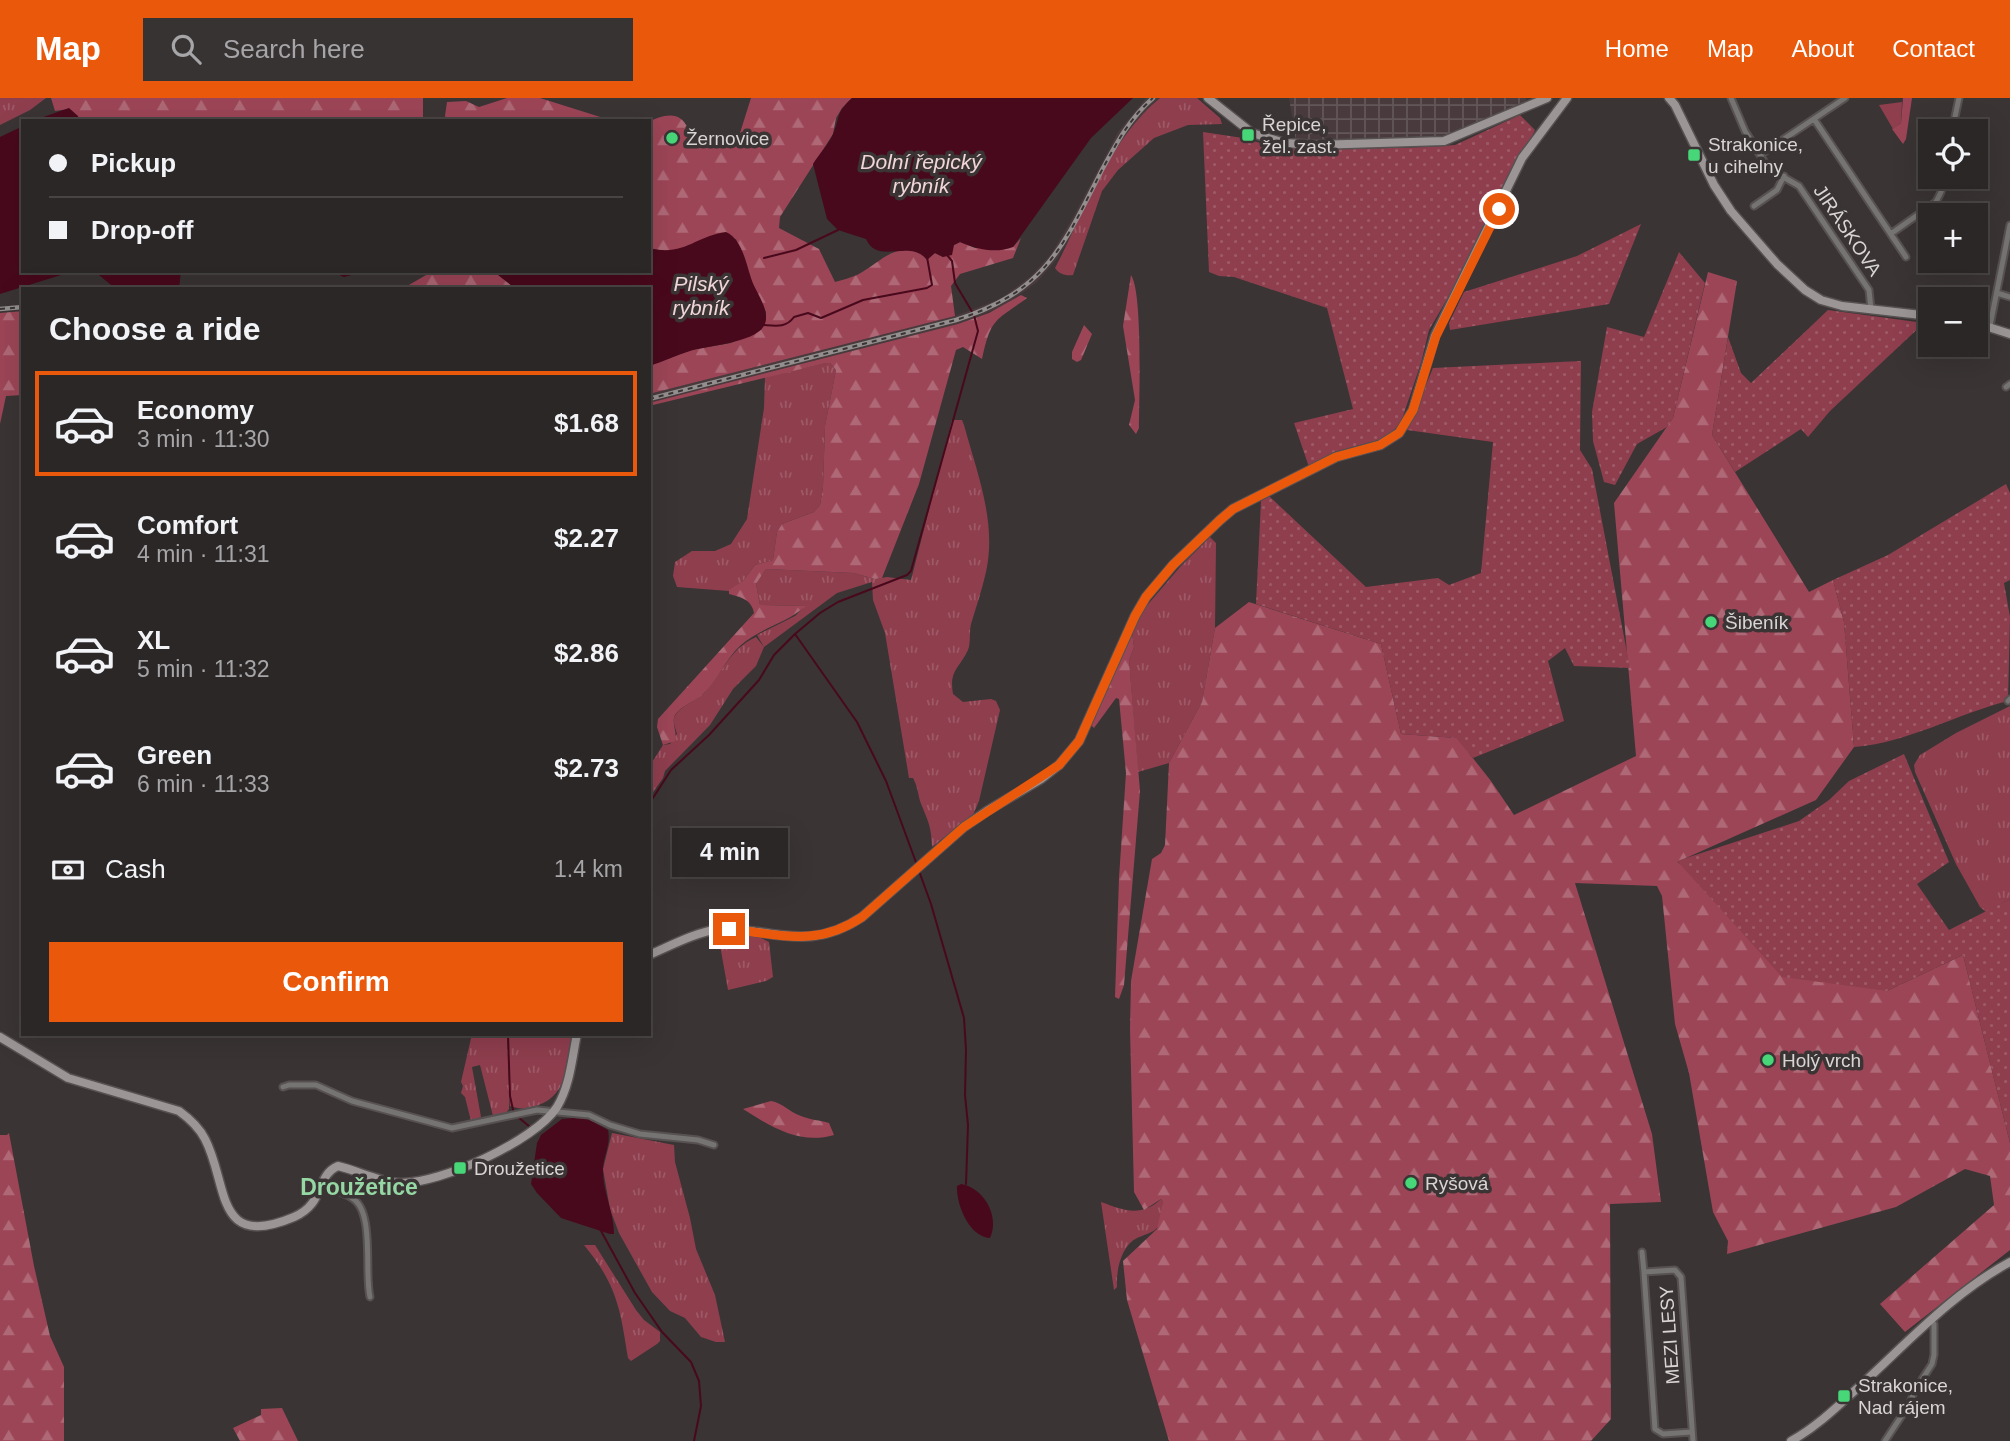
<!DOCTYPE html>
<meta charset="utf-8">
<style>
body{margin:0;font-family:Arial,sans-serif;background:#383333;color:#f1f3f6;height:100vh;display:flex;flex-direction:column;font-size:26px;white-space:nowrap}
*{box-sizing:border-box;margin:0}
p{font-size:23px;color:#a6a5a7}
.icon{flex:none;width:38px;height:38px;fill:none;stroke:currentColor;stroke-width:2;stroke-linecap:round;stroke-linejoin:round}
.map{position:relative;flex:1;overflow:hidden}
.side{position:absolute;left:21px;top:189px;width:630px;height:749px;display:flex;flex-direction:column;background:#2c2727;border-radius:0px;box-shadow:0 7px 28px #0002,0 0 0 2px #484444}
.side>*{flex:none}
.hud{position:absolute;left:21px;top:21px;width:630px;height:154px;border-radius:0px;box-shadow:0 7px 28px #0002,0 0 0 2px #484444;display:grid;align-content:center;height:154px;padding:0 28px;background:#2c2727}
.fabs{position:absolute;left:1918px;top:21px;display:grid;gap:14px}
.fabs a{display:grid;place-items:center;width:70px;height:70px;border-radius:0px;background:#2c2727;box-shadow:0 7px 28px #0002,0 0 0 2px #484444;font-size:35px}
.end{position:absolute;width:32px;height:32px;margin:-16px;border:9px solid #ea580c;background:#fff;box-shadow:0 0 0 4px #fff}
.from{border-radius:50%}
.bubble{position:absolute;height:49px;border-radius:0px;background:#2c2727;box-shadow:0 7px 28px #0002,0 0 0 2px #484444;font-size:23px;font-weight:600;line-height:49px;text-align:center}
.hud b{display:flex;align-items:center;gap:24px;height:66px;font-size:26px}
.hud b+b{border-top:2px solid #484444}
.hud i{width:18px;height:18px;background:#f1f3f6}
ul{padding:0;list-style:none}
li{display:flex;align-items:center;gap:21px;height:105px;margin:0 14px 10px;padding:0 14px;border:4px solid transparent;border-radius:0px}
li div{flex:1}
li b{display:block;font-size:26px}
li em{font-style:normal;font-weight:600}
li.active{border-color:#ea580c}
li>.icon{width:63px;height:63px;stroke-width:1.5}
h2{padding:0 28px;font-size:32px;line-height:84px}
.pay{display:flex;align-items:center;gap:18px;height:77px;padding:0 28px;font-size:26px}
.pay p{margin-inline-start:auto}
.action{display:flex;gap:14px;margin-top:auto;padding:14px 28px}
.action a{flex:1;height:80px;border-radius:0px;background:#ea580c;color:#fff;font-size:28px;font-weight:600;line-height:80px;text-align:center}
header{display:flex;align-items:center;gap:42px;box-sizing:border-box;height:98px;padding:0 35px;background:#ea580c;color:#fff}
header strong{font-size:33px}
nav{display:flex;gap:38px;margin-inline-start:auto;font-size:24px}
.search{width:490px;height:63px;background:#383333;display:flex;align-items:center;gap:18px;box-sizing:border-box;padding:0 24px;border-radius:0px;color:#a6a5a7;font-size:26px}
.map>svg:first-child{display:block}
</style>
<header>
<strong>Map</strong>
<div class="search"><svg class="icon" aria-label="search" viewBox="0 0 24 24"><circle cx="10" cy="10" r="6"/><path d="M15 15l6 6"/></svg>Search here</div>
<nav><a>Home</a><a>Map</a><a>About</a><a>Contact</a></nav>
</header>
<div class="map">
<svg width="2010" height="1343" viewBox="0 0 2010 1343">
<defs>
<pattern id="industrial-grid" width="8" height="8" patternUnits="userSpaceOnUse" patternTransform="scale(1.75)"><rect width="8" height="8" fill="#493b3d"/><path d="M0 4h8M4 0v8" fill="none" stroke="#635658"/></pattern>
<pattern id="grass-tufts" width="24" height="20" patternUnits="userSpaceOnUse" patternTransform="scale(1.75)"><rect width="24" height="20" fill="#8f3e4e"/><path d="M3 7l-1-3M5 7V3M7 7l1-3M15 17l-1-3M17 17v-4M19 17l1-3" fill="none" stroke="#9e5967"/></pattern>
<pattern id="forest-firs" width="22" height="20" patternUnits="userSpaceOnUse" patternTransform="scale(1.75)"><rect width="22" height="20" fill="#9c4557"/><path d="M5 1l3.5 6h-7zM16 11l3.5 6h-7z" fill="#ae6876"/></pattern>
<pattern id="garden-dots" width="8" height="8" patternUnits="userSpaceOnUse" patternTransform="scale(1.75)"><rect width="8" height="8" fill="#8f3e4e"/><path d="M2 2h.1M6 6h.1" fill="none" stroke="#9e5967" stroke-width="1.8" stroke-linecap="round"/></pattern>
</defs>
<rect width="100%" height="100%" fill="#3a3434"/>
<path fill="#493b3d" d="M1146 0H1159L1147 11 1125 39 1078 127 1057 161 1037 184 1004 208 958 226 649 305V296L955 218 1000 201 1031 178 1051 156 1071 123 1118 34Z"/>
<path fill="url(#industrial-grid)" d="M1289 0H1526V3L1477 24 1455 36 1434 40 1296 43Z"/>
<path fill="url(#grass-tufts)" d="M0 0H46L30 12 0 27Z
M1160 0H1197L1220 20 1222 26 1188 27 1154 40 1118 72 1102 93 1073 177C1065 178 1059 176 1055 170 1085 113 1109 42 1160 0Z
M826 265H830L836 272 825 328 823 389 820 407 814 414 782 426 777 434 773 462 755 467 743 483 729 493 677 489 673 478 675 464 692 453H715L731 446 747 421 764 310 765 279Z
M952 322H962L964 327C977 375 997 424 986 474 982 492 976 509 971 526 969 534 971 545 968 552 959 571 949 572 953 596L963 604 991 601 996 603 1000 612 979 703 973 717 932 749C931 726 928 724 920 703 918 695 917 687 913 680H909L885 535 873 502 872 484 837 495 764 549 757 537 795 518 805 508 760 507 756 486 766 471 854 475 875 481 887 479 911 482Z
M1210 439 1216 445 1215 530 1202 604 1169 665 1138 674 1129 562 1134 549 1132 534 1144 511 1180 469Z
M756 539 764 549 756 568 733 591 710 627 665 673 663 680 649 700V669L663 647 670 646 677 636C675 629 671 621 677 615 683 607 696 603 704 595 723 575 729 551 756 539Z
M2010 608V801L1986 814 1980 809 1956 766 1915 674 1914 667 1920 657 1956 635Z
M734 835 761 840 769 844 773 879 766 883 728 892 718 836Z
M472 936H507L509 987V938L573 936C567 967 568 1001 532 1009 523 1011 519 1011 510 1008L509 996V1011L505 1016 493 1018 480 967 472 969 481 1019 471 1023 465 999 461 995 463 988 461 984Z
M612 1035 674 1047 675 1064 690 1120 696 1151 715 1197 725 1244H716L701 1239 685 1220 670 1213 652 1194 619 1135 610 1111 603 1071Z
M1161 1101 1163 1104C1162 1111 1163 1125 1157 1130 1153 1135 1143 1137 1137 1140 1121 1148 1116 1172 1117 1189L1114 1192 1101 1104C1123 1112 1141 1120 1161 1101Z
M584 1147H595L636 1212 644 1222 660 1234V1243L657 1246 631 1263 628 1260C620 1210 617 1187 584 1147Z"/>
<path fill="url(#forest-firs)" d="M51 0H423V23H79L77 18 69 11 55 13Z
M507 0H540L613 23H447L445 18 447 4 466 3 479 9Z
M751 0H852L842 10 836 20 833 36 780 119 779 130 819 151 835 184C842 182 850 180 857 177 885 162 895 141 929 159L935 155 943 159 954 147 960 144 975 150 1013 149 1021 140 1013 160 960 176 951 188 955 218 649 296V268L691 252 731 245 761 232 766 221V214L753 189 736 141 670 154 649 150V24C658 19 672 14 681 21 686 25 688 31 692 35 702 44 717 46 730 45L740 35Z
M1903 0H1912L1906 41 1903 46 1892 31 1901 25Z
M433 173H493L516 191H402Z
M1708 174 1737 183 1712 337 1809 494 1833 482 1844 524 1854 649 1816 702 1677 764 1887 893 1963 857 2010 1045V1152L1905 1234 1880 1206 1994 1107 1990 1078 1965 1071 1896 1109 1727 1156 1728 1143 1713 1114 1689 975 1675 926 1662 798 1657 788 1575 785 1652 1036 1661 1104 1610 1106 1611 1321 1591 1343H1169L1127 1202 1123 1163 1157 1131 1163 1104 1161 1101 1144 1112 1134 1094 1130 931 1131 883 1152 761 1161 755 1165 747 1169 665 1202 604 1215 530 1249 504 1381 546 1401 636 1457 640 1491 683 1514 717 1636 658 1614 405 1673 320Z
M1131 177C1143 195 1139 303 1139 330L1136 336 1129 327 1135 302 1123 228Z
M1021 197 1027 200C994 224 991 220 982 261L963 249 956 252 919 386 882 480 875 481 854 475 766 471 756 486 760 507 806 508C787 525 760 530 741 547 725 561 718 583 701 598 693 604 680 609 675 617 671 625 678 635 675 643L663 647 657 629 658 621 754 515C752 502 741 499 729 496V492L743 483 755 467 773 462 777 434 782 426 814 414 820 407 823 389 825 328 836 272 830 265H826L649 308V305L958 226 989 215Z
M23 213V297L6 298 0 326V215Z
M1084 227 1092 236 1081 262 1077 264 1072 261V254Z
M1132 534 1134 549 1129 562 1140 693 1124 887 1119 901 1115 899 1119 780 1126 675 1119 601 1116 600 1094 630 1091 627Z
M771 1003C783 1005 789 1014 801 1018 810 1022 820 1022 829 1025L834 1037C800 1047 771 1029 743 1011Z
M9 1035 34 1168 50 1238 64 1269V1343H0V1037H7Z
M282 1310 298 1343H240L233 1330 261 1317V1311Z"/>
<path fill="#8f3e4e" d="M1902 4 1901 25 1893 31 1879 7Z"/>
<path fill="url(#garden-dots)" d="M1520 17 1535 32 1522 60 1499 98 1457 184 1429 232 1421 265 1400 327 1382 341 1334 354 1309 369 1294 325 1353 311 1327 210 1234 179 1219 178 1209 174 1203 34 1243 40 1277 50 1306 52 1427 49 1455 47Z
M1641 126 1609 206 1450 232 1449 225 1464 194 1577 158Z
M1679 154 1705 185 1673 320 1667 329 1637 346 1615 387 1604 384 1593 343 1592 314 1607 229 1644 239Z
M1828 212 1924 225 1830 313 1808 339 1801 331 1735 374 1712 337 1728 239 1741 275 1751 285Z
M1581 263 1580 352 1592 371 1630 570 1574 568 1565 550 1548 563 1564 623 1473 660 1456 640 1401 636 1381 546 1256 506 1261 403 1269 398 1366 489 1438 480 1449 487 1481 475 1493 344 1407 332 1433 270Z
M2006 386 2010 395V482L2004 485 2010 519 2008 603C1957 616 1907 645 1854 649L1844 524 1833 482 1888 457Z
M1904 656 1949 764 1917 786 1949 832 2010 801V1045L1963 857 1887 893 1782 879 1677 763 1799 723 1829 702 1849 683Z"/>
<path fill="#49091c" d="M852 0H1133L1091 40 1013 149C995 156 977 151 960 144L954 147 952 157 943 159 935 155 927 162C910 140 878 168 866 141L838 132 827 121 813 66C819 56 829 46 833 36 841 17 835 16 852 0Z
M69 10 78 18 79 23H32Z
M23 28V173H74L0 196V39Z
M726 134C742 141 746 165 751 180 755 193 767 207 766 221 765 245 708 247 690 253 676 257 663 264 649 268V191H516L493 173H649V150C684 159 695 138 726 134Z
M94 173H181L179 191H116Z
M574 1020 588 1021 608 1032C611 1046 604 1057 603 1070 602 1093 614 1113 614 1136H610L561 1120 537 1095 531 1086 537 1045 541 1037 562 1021Z
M961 1086C984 1090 1000 1118 990 1140 969 1139 956 1106 957 1088Z"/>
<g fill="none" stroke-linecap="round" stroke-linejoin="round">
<path stroke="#49091c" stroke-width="2" d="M764 160 796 152 838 132
M334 173 344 178 362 173
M764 227C776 228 786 230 794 219L808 215 821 220 863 202 927 190 932 187 927 159
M795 536 857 624 886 683 917 767
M649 706 671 672 709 637 759 582 774 557 795 536 820 515 838 504 907 477 911 473 978 233 974 217 955 185 952 163 947 157
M919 773 931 806 964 920 966 952 965 997 968 1027 966 1086
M508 936 510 998 514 1016
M518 1019 530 1029
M600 1131 635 1195 662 1234 691 1264 699 1283 701 1308 694 1343"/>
<g stroke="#575151" stroke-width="9">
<path id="street" d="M1731 0 1745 33 1765 65 1771 72 1799 88 1869 192 1871 211
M1814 21 1906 159
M1952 33 1959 0
M1760 57 1845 0
M1754 108 1777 92 1784 78
M1892 135 1936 104 1941 94 1944 79
M1997 195 2010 199
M1990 228 2010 127
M2006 289 2010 286
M2008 603 2010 601
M283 989 289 987H316L352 1003 452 1030 537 1012 589 1017 610 1027 640 1036 698 1042 714 1047
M322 1087C331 1093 343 1094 352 1100 375 1113 364 1174 370 1199
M1642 1154 1644 1174
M1692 1334 1663 1336 1655 1331 1644 1174 1675 1172 1681 1179 1693 1343
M1885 1343 1910 1305 1914 1294 1932 1266 1934 1257V1226L1931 1222"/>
</g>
<g stroke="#575151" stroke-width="11">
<path id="secondary" d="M1208 0 1252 35 1285 45 1315 47 1444 43 1547 0
M1669 0 1675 7 1714 87 1731 113 1777 166 1805 192 1821 202 1842 208 1930 218
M1976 225 2010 236
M649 857C672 847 696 834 720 831 733 830 746 833 758 834 799 841 826 843 862 819L964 729 987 713 1041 681 1059 667 1079 643 1135 518 1146 499 1173 467 1220 422 1233 411 1336 359 1380 347 1399 335 1413 312 1435 238 1522 60 1567 0
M0 939 68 980 179 1013C190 1021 199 1029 205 1041 229 1087 214 1153 294 1119 326 1105 315 1078 338 1068 359 1073 379 1084 400 1085 440 1086 535 1043 557 1009 570 988 572 960 577 936
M1791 1343C1818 1328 1839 1307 1862 1286 1908 1244 1954 1194 2010 1164"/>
</g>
<use href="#street" stroke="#767373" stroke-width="5"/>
<use href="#secondary" stroke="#9b9596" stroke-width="8"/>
<g stroke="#938f8f" stroke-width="4.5">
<path id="rail" d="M0 211 23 209
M649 301 956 222C1047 193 1063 148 1103 70 1117 44 1130 20 1153 0"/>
</g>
<use href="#rail" stroke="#3a3434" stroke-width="2" stroke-dasharray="5" stroke-linecap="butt"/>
</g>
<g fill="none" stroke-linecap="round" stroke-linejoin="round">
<path stroke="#ea580c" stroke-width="9" d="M729 831C779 836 816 850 862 819L964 729 1059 667 1079 643 1135 518 1146 499 1173 467 1220 422 1233 411 1336 359 1380 347 1399 335 1413 312 1436 238 1499 111"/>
</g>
<g fill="#48d778" stroke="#3a3434" stroke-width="2.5">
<rect x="1241" y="30" width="14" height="14" rx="3.5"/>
<circle cx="672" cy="40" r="7"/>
<rect x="1687" y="50" width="14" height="14" rx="3.5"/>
<circle cx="1711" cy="524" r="7"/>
<circle cx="1768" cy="962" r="7"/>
<rect x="453" y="1063" width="14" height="14" rx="3.5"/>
<circle cx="1411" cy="1085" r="7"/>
<rect x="1837" y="1291" width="14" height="14" rx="3.5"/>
</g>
<g text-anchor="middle" stroke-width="7" stroke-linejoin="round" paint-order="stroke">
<g font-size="19" fill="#d9d5d5" stroke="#3a3434" text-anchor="start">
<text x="1262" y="33">Řepice,<tspan x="1262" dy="22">žel. zast.</tspan></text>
<text x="686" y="47">Žernovice</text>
<text x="1708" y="53">Strakonice,<tspan x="1708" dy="22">u cihelny</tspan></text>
<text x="1725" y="531">Šibeník</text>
<text x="1782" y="969">Holý vrch</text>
<text x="474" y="1077">Droužetice</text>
<text x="1425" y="1092">Ryšová</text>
<text x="1858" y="1294">Strakonice,<tspan x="1858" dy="22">Nad rájem</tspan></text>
</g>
<g font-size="19" fill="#d9d5d5" stroke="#3a3434">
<text transform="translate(1848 132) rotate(56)" y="7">JIRÁSKOVA</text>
<text transform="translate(1669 1237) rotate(-94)" y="7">MEZI LESY</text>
</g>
<g font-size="21" font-style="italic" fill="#f1d6d9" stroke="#3a3434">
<text x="921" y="71">Dolní řepický<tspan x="921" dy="24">rybník</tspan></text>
<text x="701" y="193">Pilský<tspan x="701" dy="24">rybník</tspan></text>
</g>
<g font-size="23" font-weight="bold" fill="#95d8a4" stroke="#3a3434">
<text x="359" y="1097">Droužetice</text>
</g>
</g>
</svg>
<div class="fabs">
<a><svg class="icon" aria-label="locate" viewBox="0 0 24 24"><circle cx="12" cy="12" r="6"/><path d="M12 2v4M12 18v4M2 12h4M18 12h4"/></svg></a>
<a>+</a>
<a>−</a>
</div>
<i class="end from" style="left:1499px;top:111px"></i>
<i class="end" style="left:729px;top:831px"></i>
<div class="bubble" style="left:672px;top:730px;width:116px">4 min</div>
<div class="hud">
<b><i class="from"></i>Pickup</b>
<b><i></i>Drop-off</b>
</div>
<section class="side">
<h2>Choose a ride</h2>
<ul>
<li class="active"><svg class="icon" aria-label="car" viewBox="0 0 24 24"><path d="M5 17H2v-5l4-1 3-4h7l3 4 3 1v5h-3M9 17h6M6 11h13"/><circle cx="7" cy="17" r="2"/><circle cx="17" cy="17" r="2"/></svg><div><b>Economy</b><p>3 min · 11:30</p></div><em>$1.68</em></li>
<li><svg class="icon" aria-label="car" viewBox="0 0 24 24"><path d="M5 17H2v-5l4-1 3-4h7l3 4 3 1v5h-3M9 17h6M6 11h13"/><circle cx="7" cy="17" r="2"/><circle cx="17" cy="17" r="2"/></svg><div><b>Comfort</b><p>4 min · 11:31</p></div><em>$2.27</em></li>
<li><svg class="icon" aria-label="car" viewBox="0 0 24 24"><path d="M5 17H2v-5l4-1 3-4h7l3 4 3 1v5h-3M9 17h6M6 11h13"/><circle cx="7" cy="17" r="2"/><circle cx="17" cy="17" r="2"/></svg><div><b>XL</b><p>5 min · 11:32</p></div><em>$2.86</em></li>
<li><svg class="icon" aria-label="car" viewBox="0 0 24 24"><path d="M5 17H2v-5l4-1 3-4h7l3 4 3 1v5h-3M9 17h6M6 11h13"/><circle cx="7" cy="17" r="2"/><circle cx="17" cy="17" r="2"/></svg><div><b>Green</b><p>6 min · 11:33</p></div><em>$2.73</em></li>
</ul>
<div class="pay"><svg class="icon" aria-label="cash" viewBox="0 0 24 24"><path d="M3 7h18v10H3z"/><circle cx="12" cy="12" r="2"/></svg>Cash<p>1.4 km</p></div>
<div class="action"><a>Confirm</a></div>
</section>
</div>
